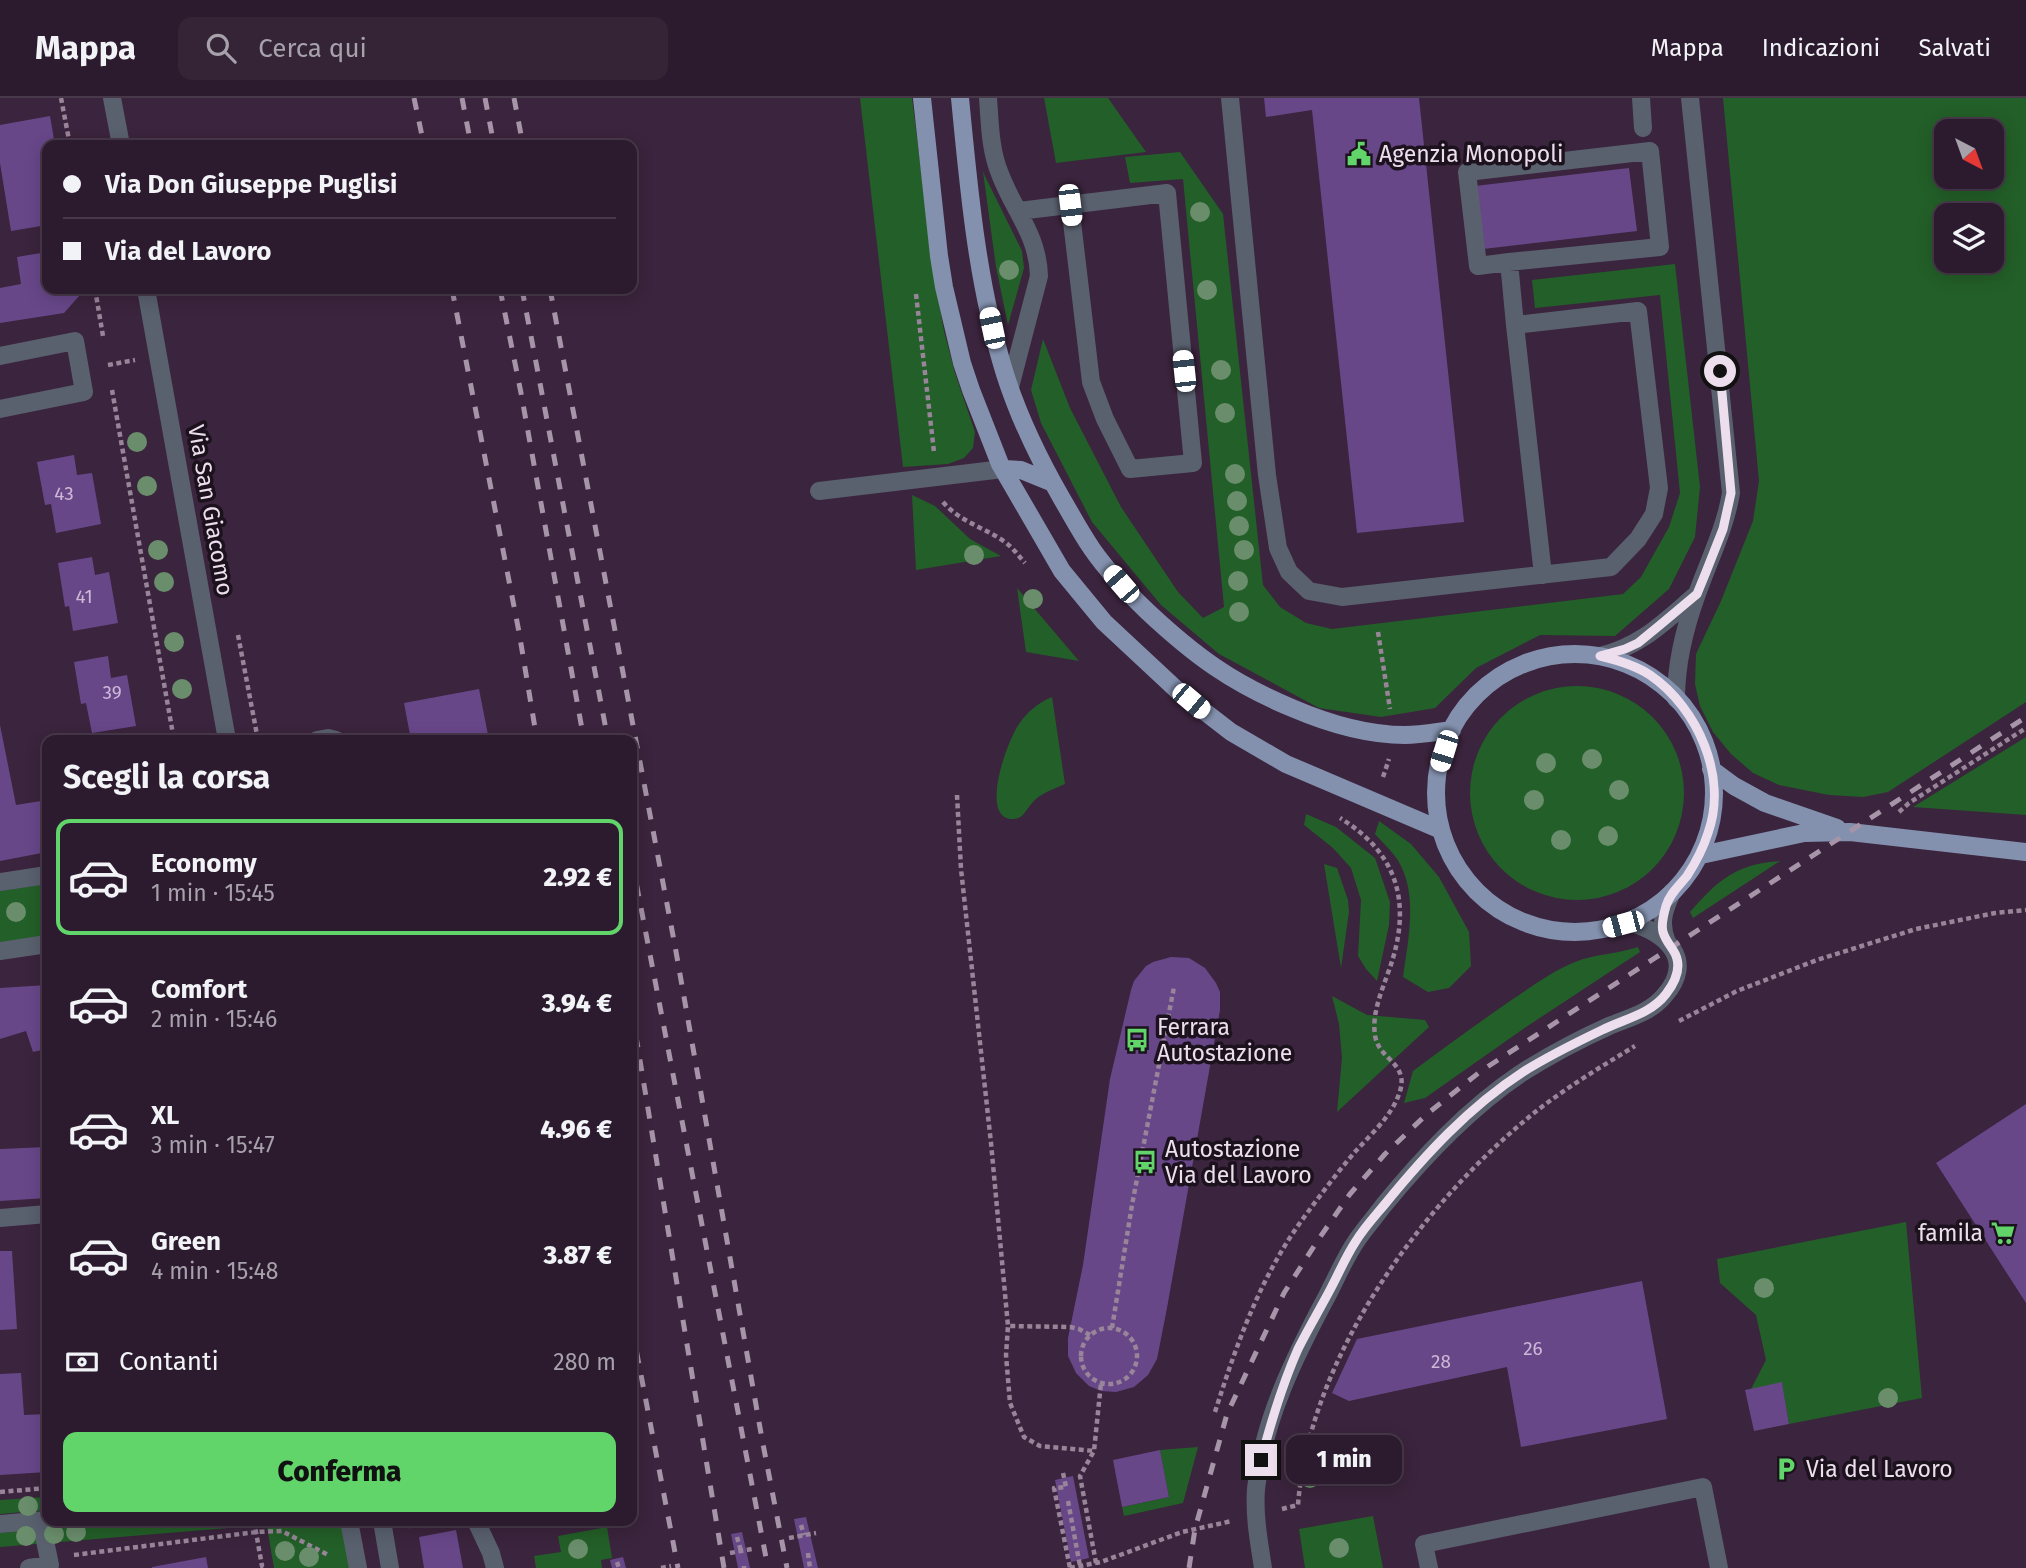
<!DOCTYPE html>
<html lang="it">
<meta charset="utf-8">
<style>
body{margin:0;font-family:"Fira Sans",sans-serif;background:#342436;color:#f1f3f6;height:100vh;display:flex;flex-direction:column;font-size:26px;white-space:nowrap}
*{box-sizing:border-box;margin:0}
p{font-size:23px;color:#a6a1aa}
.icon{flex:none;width:38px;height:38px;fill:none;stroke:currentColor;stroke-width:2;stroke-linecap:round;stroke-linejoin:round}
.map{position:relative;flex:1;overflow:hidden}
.sheet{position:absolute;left:42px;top:637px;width:595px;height:791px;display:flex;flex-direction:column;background:#2c1b2e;border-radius:14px;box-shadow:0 4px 18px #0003,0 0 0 2px #48394a}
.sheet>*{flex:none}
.guide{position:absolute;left:42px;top:42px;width:595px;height:154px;border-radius:14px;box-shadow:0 4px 18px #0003,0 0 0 2px #48394a;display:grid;align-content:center;height:154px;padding:0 21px;background:#2c1b2e}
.needle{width:46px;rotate:139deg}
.fabs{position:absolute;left:1934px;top:21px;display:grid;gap:14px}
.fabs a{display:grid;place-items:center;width:70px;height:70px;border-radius:14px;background:#2c1b2e;box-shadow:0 4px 18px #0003,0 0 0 2px #48394a;font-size:35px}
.end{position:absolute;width:32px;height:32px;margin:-16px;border:9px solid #eddeee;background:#111;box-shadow:0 0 0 4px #111}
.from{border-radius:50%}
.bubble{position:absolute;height:49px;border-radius:14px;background:#2c1b2e;box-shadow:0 4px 18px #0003,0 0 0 2px #48394a;font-size:23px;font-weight:800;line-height:49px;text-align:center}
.car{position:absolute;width:21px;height:42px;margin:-21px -10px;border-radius:9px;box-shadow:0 0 5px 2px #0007;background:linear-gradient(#fff 24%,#345 0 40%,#fff 0 76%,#345 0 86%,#fff 0)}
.guide b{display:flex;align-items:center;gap:24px;height:66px;font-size:26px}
.guide b+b{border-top:2px solid #48394a}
.guide i{width:18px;height:18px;background:#f1f3f6}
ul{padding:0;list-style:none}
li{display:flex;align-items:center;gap:21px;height:116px;margin:0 14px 10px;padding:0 7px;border:4px solid transparent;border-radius:14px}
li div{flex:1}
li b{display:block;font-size:26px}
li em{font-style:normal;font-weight:800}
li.active{border-color:#61d56a}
li>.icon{width:63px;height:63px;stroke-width:1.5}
h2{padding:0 21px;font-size:32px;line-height:84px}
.pay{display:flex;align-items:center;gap:18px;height:77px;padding:0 21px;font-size:26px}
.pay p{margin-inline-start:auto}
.primary-button{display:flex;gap:14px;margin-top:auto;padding:14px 21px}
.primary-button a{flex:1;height:80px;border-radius:14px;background:#61d56a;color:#111;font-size:28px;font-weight:800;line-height:80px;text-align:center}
header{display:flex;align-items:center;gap:42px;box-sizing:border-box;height:98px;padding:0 35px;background:#2c1b2e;border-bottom:2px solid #48394a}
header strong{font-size:33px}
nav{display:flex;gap:38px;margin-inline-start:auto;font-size:24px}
.search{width:490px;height:63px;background:#342436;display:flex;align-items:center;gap:18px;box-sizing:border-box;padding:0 24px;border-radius:14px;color:#a6a1aa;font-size:26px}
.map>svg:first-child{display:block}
</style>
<header>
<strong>Mappa</strong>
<div class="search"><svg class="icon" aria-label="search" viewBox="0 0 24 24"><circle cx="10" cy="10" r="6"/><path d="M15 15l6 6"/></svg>Cerca qui</div>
<nav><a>Mappa</a><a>Indicazioni</a><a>Salvati</a></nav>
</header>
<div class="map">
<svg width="2026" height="1470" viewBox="0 0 2026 1470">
<rect width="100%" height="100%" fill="#3b243d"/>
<path fill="#235f28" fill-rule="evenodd" d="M860 0H912L935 183 944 233 955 275 975 334 973 350 964 360 948 366 903 369Z
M1044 0H1108L1146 54 1056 65Z
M1723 0H2026V604L1888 694 1863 699 1829 697 1779 687 1753 675 1731 656 1713 634 1700 608 1695 586 1696 556 1721 503 1753 423 1759 383ZM1946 33H1992V79H1946ZM1946 117H1992V163H1946Z
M1180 54 1223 116 1263 487 1280 509 1306 525 1332 531 1623 496 1641 479 1669 429 1680 395 1660 197 1535 210 1532 182 1675 166 1700 389 1695 439 1669 491 1615 538 1540 537 1476 570 1435 610 1381 619 1319 610 1219 556 1161 507 1092 424 1041 325 1031 292 1043 241 1070 310 1121 409 1178 494 1203 520 1224 509 1183 81 1130 85 1125 59Z
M983 74 1022 153 1024 170 1008 227 996 169Z
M912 397 935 408 970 441 1001 458 916 472Z
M1017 490 1079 563 1026 554Z
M1470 695a107 107 0 1 1 214 0a107 107 0 1 1-214 0Z
M1052 599 1065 686C1054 691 1041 695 1033 704 1026 711 1024 721 1013 721 978 721 1008 641 1019 626 1028 613 1038 605 1052 599Z
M2026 639V717L1913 709Z
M1306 716 1336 729 1375 760 1390 804 1389 827 1377 883 1366 871 1358 858 1361 802 1351 770 1333 750 1304 727Z
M1379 723 1411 746 1439 779 1469 834 1471 868 1449 890 1428 894 1403 879C1408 841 1419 795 1397 761 1391 752 1382 744 1375 736Z
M1780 763 1693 820 1690 814C1718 782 1736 766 1780 763Z
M1324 766 1337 770 1348 802 1349 814 1341 870Z
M47 786V838L0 845V793Z
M1638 849 1640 854 1526 929 1425 1000 1404 1005 1413 973C1445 949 1477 926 1510 903 1531 889 1551 874 1575 864 1595 856 1617 856 1638 849Z
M1332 898 1367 917 1425 922 1429 929 1337 1014 1342 960 1339 926Z
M1906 1124 1922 1300 1789 1326 1782 1285 1751 1291 1766 1262 1756 1217 1720 1185 1717 1161Z
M1198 1349 1183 1405 1124 1418 1122 1409 1169 1399 1160 1352Z
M47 1399V1412L0 1416V1402Z
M1373 1418 1383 1470H1305L1299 1431Z
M143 1423H239L240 1429 0 1449V1435Z
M266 1423H344L353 1470H274Z
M607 1429 612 1460 601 1462 602 1470H536L534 1458 561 1454 558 1438Z"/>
<path fill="#684789" d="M1264 0H1419L1464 424 1357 435 1312 12 1266 19Z
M50 18 55 47H47V127L11 133 0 65V27Z
M1629 70 1637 133 1483 151 1475 88Z
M47 154V191H79L80 197 64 215 0 225V190L21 186 17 159Z
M74 357 77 377 92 375 101 426 56 435 51 406 45 407 37 364Z
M92 459 95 477 109 474 118 525 73 533 69 508 65 509 58 465Z
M108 558 111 580 127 577 136 628 92 635 86 605 81 606 74 564Z
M479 591 489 642H411L404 605Z
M0 627 16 707 47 702V754L0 763Z
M1171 859 1189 860 1205 870 1216 885 1220 894V912L1167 1210 1157 1261 1148 1277 1134 1289 1116 1294 1101 1293 1089 1288 1076 1275 1068 1258V1240L1083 1167 1110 981 1131 892 1134 883 1146 868 1153 864Z
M47 887V951L33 954 26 933 0 941V890Z
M2026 1006V1205L1936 1065Z
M47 1049V1100L0 1103V1051Z
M0 1153H12L17 1231 0 1232Z
M1642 1183 1667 1321 1521 1349 1507 1269 1349 1303 1332 1295 1357 1241Z
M21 1275 24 1317 47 1316V1374L0 1377V1276Z
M1782 1284 1789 1326 1754 1333 1745 1292Z
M1160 1352 1169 1399 1122 1409 1113 1362Z
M1073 1378 1089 1460 1071 1464 1055 1382Z
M806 1419 818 1470H804L794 1421Z
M456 1432 463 1470H424L419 1439Z
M742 1434 750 1470H738L731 1436Z
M206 1459 208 1470H152V1469Z
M623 1459 626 1470H612L610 1462Z"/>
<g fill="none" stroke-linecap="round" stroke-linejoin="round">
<path stroke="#988599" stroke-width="4.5" stroke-dasharray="5 3.5" stroke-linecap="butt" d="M61 0 70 47
M95 191 103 238
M916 196 934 354
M108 267 135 262
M112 292 174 642
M943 404C960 424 984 429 1005 444 1013 450 1018 457 1025 465
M1378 534 1390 611
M238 537 258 642
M1383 679 1389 661
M957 697 961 771 991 1045 1008 1228
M1899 714 1909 705 2026 630
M1679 923 1737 893 1817 862 1916 831 1995 815 2026 812
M1081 1258a28 28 0 1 1 56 0a28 28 0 1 1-56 0Z
M1112 1230 1132 1107 1174 889
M1090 1237 1079 1231 1070 1229 1008 1228 1006 1257 1010 1305 1024 1339 1040 1348 1094 1353
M1215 1314C1237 1245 1260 1180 1302 1122 1319 1099 1336 1076 1354 1055 1370 1037 1391 1019 1399 996 1411 965 1378 962 1375 937 1371 912 1386 884 1393 860 1411 799 1394 753 1340 720
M1063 1375 1066 1389 1054 1390 1070 1470
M0 1394 47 1390
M1068 1403 1080 1468
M1282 1411 1298 1407C1309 1261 1419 1110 1529 1019 1562 992 1599 970 1635 948
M254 1423 262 1468 266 1470
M801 1427 804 1437
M409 1428 439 1423
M737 1439 741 1453
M789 1440 816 1435
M730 1455 752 1451
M808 1455 810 1470
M74 1457 256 1434 282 1433 330 1458
M617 1464 619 1470
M1096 1465 1080 1378 1094 1353 1101 1285
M744 1468V1470
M661 1470 671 1468
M1070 1470 1101 1464 1182 1434 1232 1423"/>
<path stroke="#59606e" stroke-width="18" d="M112 0 121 47
M988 0C990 26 990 52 1000 76 1014 113 1038 137 1039 178L1010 289
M1230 0 1267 377 1278 450 1289 474 1309 493 1342 499 1611 469 1638 441 1654 416 1659 390 1638 213 1515 227 1543 477
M1641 0 1643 30
M1019 113 1167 95 1193 365 1130 371 1105 321 1091 284 1070 107
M1509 164 1478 168 1467 74 1650 53 1660 149 1509 164 1515 227
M146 191 227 642
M0 258 75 243 84 294 0 311
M819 393 1003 371
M1600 558C1642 548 1665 523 1697 496
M1676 601C1676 566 1685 529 1697 496 1709 462 1725 431 1731 395L1690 0
M317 642 328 640 336 642
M0 784 47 777
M1667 844C1659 825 1664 812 1672 794
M0 853 47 846
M0 1120 47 1116
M349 1423 358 1470
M382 1423 390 1470
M476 1423 491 1455 495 1470
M0 1426 47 1422
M29 1470 50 1467 41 1423
M1263 1470C1259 1444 1254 1418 1256 1391 1263 1322 1295 1258 1327 1198 1337 1179 1345 1159 1357 1142 1365 1130 1375 1119 1383 1108 1423 1059 1467 1012 1520 976 1548 958 1578 942 1609 928 1628 920 1650 915 1664 898 1697 861 1665 834 1628 824
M1429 1470 1424 1446 1703 1389 1719 1470"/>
<path stroke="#8391ae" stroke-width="18" d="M922 0 939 158 944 189 962 265 971 292 1000 366 1062 473 1104 524 1178 593 1231 634 1286 666 1441 732
M960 0C969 93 977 186 1005 276 1019 320 1039 361 1062 401 1072 418 1081 435 1092 451 1108 474 1128 495 1148 514 1195 558 1232 585 1292 610 1327 625 1366 637 1405 637 1420 637 1436 634 1452 632
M1003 371 1021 372 1053 385
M1436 695a139 139 0 1 1 278 0a139 139 0 1 1-278 0Z
M1711 671 1734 688 1765 705 1837 730
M1701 757 1804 735 1850 734 2026 754"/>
<path stroke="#a694a8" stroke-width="5" stroke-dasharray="12 12" stroke-linecap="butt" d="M414 0 424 47
M462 0 471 47
M485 0 494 47
M514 0 523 47
M452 191 519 534 537 642
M500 191 521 295 584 642
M522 191 608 642
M550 191 675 848 762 1341 787 1470
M632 763 768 1470
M632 914 724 1470
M632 1230 678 1470
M1189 1470 1195 1431 1227 1316 1284 1195 1318 1142 1350 1096 1385 1056 1427 1016 1481 973 2026 619"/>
</g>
<g fill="#6a8e6c">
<circle cx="1200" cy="114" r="10"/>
<circle cx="1009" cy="172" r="10"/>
<circle cx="1207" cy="192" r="10"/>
<circle cx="1221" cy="272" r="10"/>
<circle cx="1225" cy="315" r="10"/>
<circle cx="137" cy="344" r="10"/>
<circle cx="1235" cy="376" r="10"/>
<circle cx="147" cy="388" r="10"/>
<circle cx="1237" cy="403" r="10"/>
<circle cx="1239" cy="428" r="10"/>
<circle cx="158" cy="452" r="10"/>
<circle cx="1244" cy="452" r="10"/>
<circle cx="974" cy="457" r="10"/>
<circle cx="1238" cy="483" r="10"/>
<circle cx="164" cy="484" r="10"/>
<circle cx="1033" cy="501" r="10"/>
<circle cx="1239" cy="514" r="10"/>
<circle cx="174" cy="544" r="10"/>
<circle cx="182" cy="591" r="10"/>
<circle cx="1592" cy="661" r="10"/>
<circle cx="1546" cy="665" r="10"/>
<circle cx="1619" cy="692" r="10"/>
<circle cx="1534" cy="702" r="10"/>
<circle cx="1608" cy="738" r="10"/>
<circle cx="1561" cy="742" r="10"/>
<circle cx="16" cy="814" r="10"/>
<circle cx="1764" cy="1190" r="10"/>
<circle cx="1888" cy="1300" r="10"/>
<circle cx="1310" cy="1380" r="10"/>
<circle cx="28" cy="1408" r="10"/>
<circle cx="76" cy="1434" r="10"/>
<circle cx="54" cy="1436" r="10"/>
<circle cx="26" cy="1438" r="10"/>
<circle cx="1339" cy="1450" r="10"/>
<circle cx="578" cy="1451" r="10"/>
<circle cx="285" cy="1453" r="10"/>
<circle cx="309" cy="1459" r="10"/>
</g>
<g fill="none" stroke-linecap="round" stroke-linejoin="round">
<path stroke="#eddeee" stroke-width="9" d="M1261 1362C1271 1324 1282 1287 1298 1251 1308 1231 1320 1211 1331 1190 1339 1175 1346 1158 1356 1143 1364 1130 1375 1118 1385 1106 1425 1057 1469 1009 1523 974 1548 958 1575 945 1602 932 1624 921 1651 916 1666 896 1676 883 1683 867 1673 852 1669 846 1665 841 1663 834 1661 827 1664 815 1666 808 1670 795 1679 788 1687 778 1696 764 1703 751 1708 735 1728 679 1698 610 1650 577 1635 567 1617 562 1600 558L1625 551 1638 545 1660 527 1697 496 1706 474 1723 431 1731 395 1720 273"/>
</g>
<defs>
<g id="civic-bare" transform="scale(1.89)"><path d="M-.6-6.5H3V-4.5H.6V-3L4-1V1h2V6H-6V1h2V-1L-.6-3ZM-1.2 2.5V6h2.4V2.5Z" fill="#61d56a" stroke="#1c121d" stroke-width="2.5" paint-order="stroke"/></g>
<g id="bus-bare" transform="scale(1.89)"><path d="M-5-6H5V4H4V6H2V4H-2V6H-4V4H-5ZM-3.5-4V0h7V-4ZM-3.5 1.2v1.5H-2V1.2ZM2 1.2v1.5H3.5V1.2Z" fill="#61d56a" stroke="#1c121d" stroke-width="2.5" paint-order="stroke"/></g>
<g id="supermarket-bare" transform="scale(1.89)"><path d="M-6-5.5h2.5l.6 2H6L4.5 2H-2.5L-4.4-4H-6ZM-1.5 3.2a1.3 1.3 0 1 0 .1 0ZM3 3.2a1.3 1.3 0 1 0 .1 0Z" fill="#61d56a" stroke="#1c121d" stroke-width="2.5" paint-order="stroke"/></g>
<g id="parking-bare" transform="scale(1.89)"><path d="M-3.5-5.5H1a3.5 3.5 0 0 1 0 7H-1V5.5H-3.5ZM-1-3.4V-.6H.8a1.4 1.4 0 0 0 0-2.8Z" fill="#61d56a" stroke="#1c121d" stroke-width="2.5" paint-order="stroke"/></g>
</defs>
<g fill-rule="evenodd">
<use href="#civic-bare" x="1359" y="56"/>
<use href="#bus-bare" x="1137" y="942"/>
<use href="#bus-bare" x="1145" y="1064"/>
<use href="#supermarket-bare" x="2003" y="1135"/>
<use href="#parking-bare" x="1786" y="1371"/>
</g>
<g text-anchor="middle" stroke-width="7" stroke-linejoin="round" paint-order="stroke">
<g font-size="19" fill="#ccb8d5">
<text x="64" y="402">43</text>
<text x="84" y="505">41</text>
<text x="112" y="601">39</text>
<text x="1533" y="1257">26</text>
<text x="1441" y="1270">28</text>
</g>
<g font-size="23" fill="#eddeee" stroke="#1c121d" text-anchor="start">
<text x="1379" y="64">Agenzia Monopoli</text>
<text x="1157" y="937">Ferrara<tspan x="1157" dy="26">Autostazione</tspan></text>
<text x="1165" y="1059">Autostazione<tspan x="1165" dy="26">Via del Lavoro</tspan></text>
<text x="1983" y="1143" text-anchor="end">famila</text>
<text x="1806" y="1379">Via del Lavoro</text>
</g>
<g font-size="23" fill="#eddeee" stroke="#1c121d">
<text transform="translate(211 412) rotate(80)" y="8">Via San Giacomo</text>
</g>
</g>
</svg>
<div class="fabs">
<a><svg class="needle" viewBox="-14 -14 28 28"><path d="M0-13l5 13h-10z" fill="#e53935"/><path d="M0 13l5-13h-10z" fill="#a6a1aa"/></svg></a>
<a><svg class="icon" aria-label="layers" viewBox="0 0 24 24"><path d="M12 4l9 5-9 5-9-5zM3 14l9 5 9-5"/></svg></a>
</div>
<i class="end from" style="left:1720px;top:273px"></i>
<i class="end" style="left:1261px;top:1362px"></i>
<div class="bubble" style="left:1286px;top:1337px;width:116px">1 min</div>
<i class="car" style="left:1070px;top:107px;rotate:173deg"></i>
<i class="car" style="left:992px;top:230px;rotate:348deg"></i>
<i class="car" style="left:1184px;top:273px;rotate:354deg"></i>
<i class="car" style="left:1121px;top:486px;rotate:319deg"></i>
<i class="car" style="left:1191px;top:603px;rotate:130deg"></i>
<i class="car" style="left:1444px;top:653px;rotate:197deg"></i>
<i class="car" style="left:1623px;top:826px;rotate:255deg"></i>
<div class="guide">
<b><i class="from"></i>Via Don Giuseppe Puglisi</b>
<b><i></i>Via del Lavoro</b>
</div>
<section class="sheet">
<h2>Scegli la corsa</h2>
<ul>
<li class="active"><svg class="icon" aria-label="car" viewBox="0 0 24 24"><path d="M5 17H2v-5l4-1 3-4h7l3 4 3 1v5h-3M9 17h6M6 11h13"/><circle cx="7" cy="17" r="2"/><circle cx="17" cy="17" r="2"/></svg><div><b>Economy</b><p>1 min · 15:45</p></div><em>2.92 €</em></li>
<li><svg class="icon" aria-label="car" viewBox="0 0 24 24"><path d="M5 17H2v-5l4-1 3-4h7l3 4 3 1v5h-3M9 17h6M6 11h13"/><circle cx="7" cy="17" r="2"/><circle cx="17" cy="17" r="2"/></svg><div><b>Comfort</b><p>2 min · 15:46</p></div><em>3.94 €</em></li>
<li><svg class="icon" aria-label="car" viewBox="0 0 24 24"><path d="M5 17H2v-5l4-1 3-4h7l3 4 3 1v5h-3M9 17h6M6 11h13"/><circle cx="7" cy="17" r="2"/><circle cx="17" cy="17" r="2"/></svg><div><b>XL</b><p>3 min · 15:47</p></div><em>4.96 €</em></li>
<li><svg class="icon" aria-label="car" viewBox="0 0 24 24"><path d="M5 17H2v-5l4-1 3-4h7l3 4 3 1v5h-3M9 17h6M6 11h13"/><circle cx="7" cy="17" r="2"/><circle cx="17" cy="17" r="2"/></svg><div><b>Green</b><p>4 min · 15:48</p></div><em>3.87 €</em></li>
</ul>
<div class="pay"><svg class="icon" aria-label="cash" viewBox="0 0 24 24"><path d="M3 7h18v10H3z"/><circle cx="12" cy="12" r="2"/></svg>Contanti<p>280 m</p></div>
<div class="primary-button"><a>Conferma</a></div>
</section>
</div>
